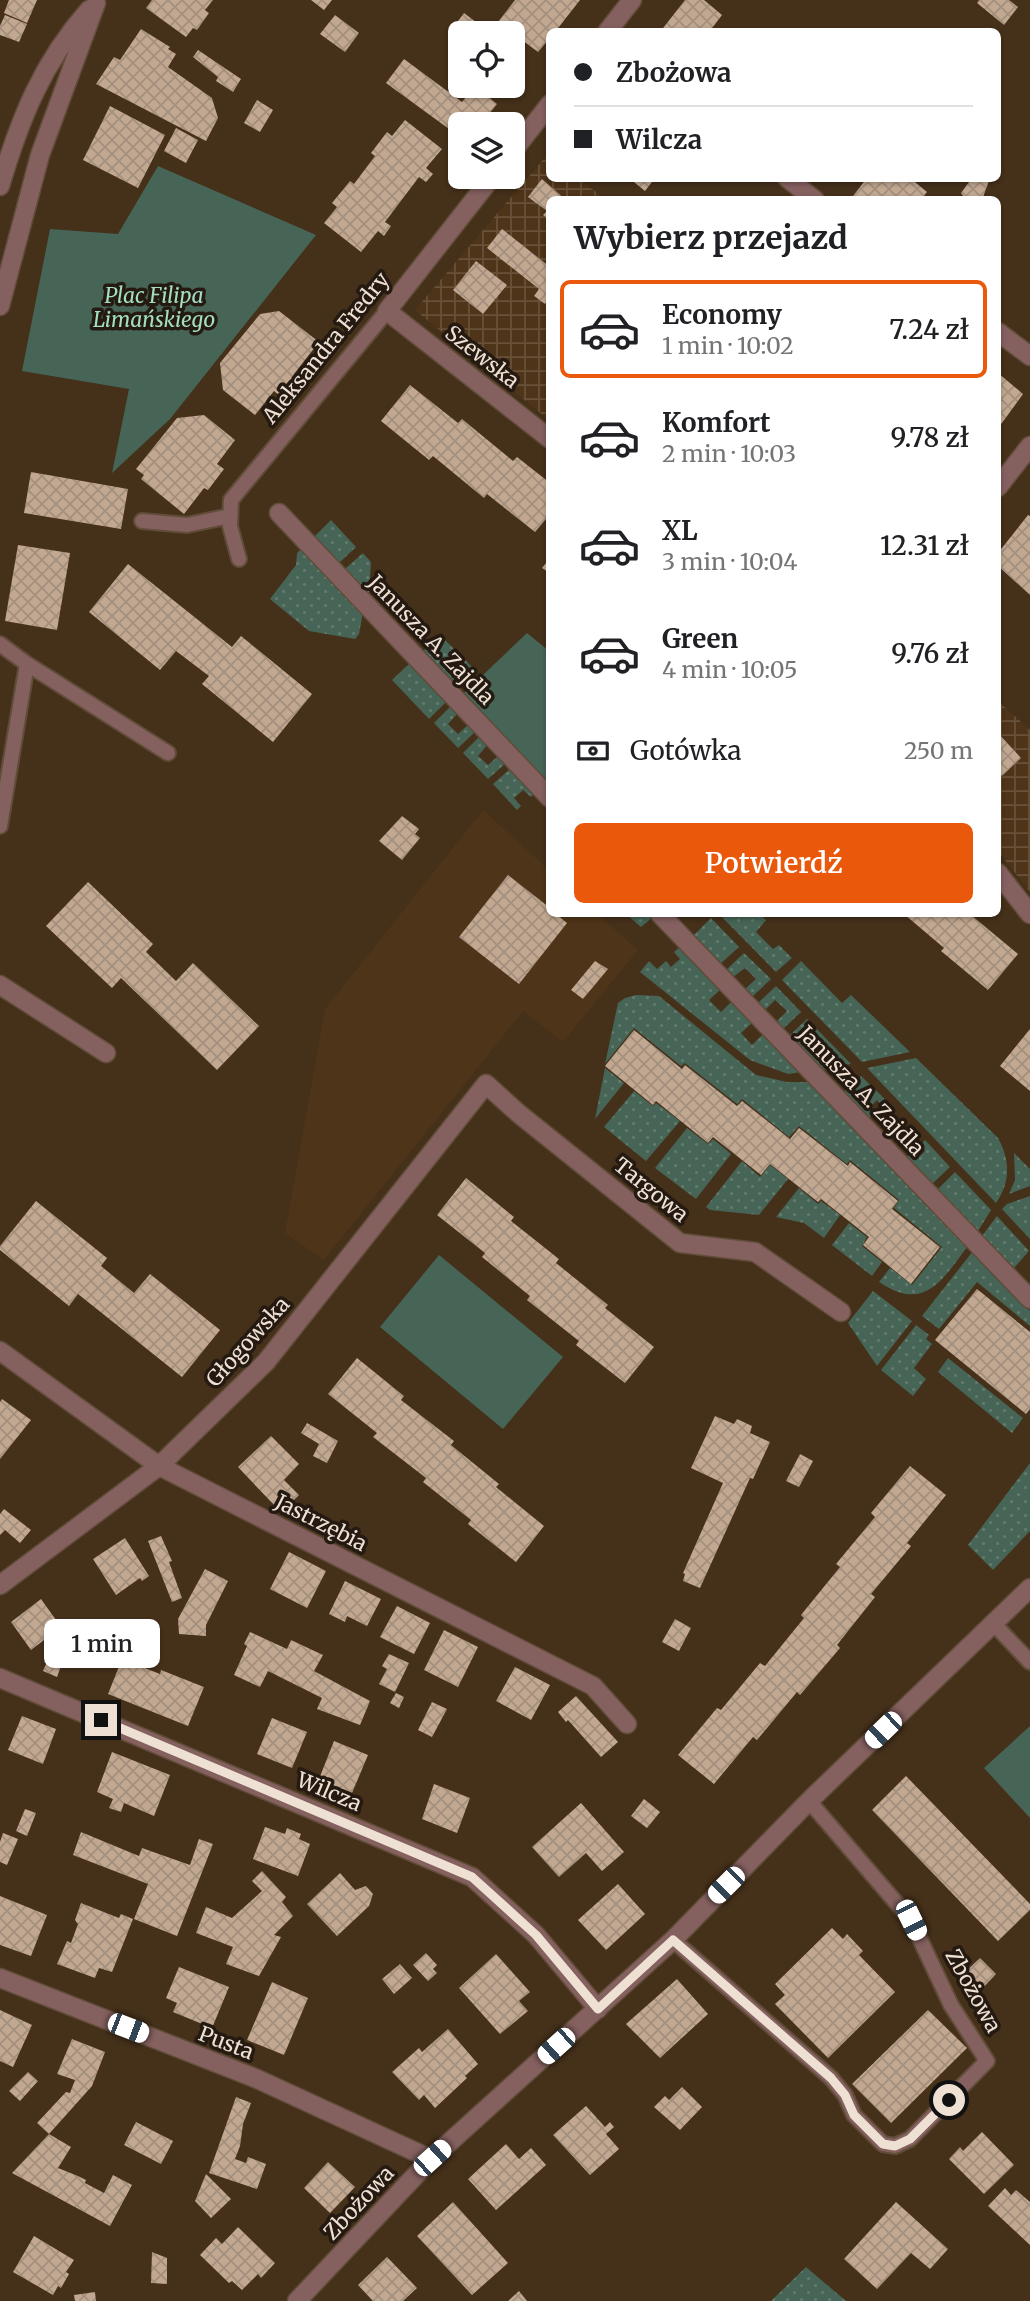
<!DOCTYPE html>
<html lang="pl">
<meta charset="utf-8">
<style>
body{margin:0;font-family:Merriweather,serif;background:#f2f2f2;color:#202124;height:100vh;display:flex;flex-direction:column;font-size:26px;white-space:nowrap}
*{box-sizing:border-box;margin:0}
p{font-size:23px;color:#757577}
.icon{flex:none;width:38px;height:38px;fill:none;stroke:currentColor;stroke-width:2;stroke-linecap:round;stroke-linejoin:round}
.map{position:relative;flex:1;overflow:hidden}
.details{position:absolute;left:546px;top:196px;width:455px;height:721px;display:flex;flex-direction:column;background:#fff;border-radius:10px;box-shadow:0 2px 5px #0004}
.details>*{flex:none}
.hud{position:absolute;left:546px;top:28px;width:455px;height:154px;border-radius:10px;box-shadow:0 2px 5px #0004;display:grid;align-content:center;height:154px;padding:0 28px;background:#fff}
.tools{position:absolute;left:448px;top:21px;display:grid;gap:14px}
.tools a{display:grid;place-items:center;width:77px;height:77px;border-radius:10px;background:#fff;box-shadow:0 2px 5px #0004;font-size:35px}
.end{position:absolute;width:32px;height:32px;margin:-16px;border:9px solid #eee1d4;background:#111;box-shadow:0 0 0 4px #111}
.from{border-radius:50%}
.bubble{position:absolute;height:49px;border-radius:10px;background:#fff;box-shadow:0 2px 5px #0004;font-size:23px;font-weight:600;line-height:49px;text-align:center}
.car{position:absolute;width:21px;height:42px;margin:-21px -10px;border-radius:9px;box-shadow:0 0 5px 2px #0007;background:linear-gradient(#fff 24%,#345 0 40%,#fff 0 76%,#345 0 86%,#fff 0)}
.hud b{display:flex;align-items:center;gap:24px;height:66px;font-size:26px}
.hud b+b{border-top:2px solid #e0e0e0}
.hud i{width:18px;height:18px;background:#202124}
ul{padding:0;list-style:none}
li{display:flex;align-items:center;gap:21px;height:98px;margin:0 14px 10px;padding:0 14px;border:4px solid transparent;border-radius:10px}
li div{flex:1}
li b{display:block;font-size:26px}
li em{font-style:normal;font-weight:600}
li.selected{border-color:#ea580c}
li>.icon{width:63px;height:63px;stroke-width:1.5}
h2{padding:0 28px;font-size:32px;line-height:84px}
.pay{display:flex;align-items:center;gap:18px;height:77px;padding:0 28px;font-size:26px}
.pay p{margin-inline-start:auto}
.action{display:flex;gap:14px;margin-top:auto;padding:14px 28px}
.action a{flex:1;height:80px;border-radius:10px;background:#ea580c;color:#fff;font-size:28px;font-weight:600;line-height:80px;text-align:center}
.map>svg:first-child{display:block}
</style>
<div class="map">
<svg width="1030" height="2301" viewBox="0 0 1030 2301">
<defs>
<pattern id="industrial-grid" width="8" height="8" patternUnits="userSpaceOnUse" patternTransform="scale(1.75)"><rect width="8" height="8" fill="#4e3418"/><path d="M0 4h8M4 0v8" fill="none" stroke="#685139"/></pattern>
<pattern id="grass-dots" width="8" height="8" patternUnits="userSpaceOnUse" patternTransform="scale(1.75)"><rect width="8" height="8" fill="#466556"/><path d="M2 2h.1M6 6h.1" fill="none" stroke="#617b6d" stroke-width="1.8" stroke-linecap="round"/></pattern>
<pattern id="building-cross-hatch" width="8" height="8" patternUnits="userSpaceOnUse" patternTransform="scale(1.75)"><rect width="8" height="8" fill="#c2a891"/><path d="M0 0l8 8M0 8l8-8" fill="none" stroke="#a38f7d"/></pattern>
</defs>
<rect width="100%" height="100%" fill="#45301a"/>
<path fill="#4e3418" d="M483 810 549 870 550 914H597L638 950 563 1042 523 1011 324 1260 285 1233 325 1009Z"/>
<path fill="url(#industrial-grid)" d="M548 154 550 178 579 179 605 199 550 200 549 420 415 310Z
M998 701 1030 730V892L998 851Z"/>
<path fill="url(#grass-dots)" d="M331 520 356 547 339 563 314 537Z
M302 548 363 612 359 634 355 639 309 631 270 599 296 565 297 553Z
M363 553 371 562 369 594 345 569Z
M440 635 477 672 459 689 423 651Z
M411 662 447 701 429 719 392 680Z
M452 705 458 713 448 724 458 734 469 724 476 731 458 748 434 723Z
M480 736 488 744 478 756 488 765 499 755 506 763 488 779 463 753Z
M511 768 535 793 531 797 523 790 514 798 521 806 517 810 493 784Z
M626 914H650L653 917 641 927Z
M719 914H759L766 920 756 932 773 949 779 945 792 958 776 972Z
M711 918 739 947 720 964 693 936Z
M681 946 721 989 709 1000 721 1012 732 1001 753 1022 741 1033 752 1045 764 1033 802 1072 788 1074 750 1060 640 972 649 961 657 969 666 961 671 967 680 959 674 952Z
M744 953 771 979 752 997 745 989 756 979 745 968 733 977 726 970Z
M801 961 842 1003 851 995 910 1052 862 1062 782 980Z
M776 986 801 1012 783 1029 776 1022 787 1011 775 1000 765 1010 758 1003Z
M636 995 659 996 756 1075 787 1082H811L968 1246C942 1280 925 1313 879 1282L890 1268 912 1285 942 1247 894 1208 899 1200 850 1160 847 1164 799 1126 789 1137 742 1099 737 1104 685 1063 681 1066 634 1028 605 1064 618 1003 625 998Z
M807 1019 851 1064 823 1070 789 1036Z
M916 1058 998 1138C1010 1160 1011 1181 996 1203L867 1068Z
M605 1068 624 1083 595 1119Z
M861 1076 887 1101 883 1106 877 1100 869 1108 874 1114 869 1118 844 1092Z
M634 1091 653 1106 656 1103 680 1121 646 1161 604 1127Z
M687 1128 708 1144 713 1139 731 1154 696 1199 655 1168Z
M925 1140 950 1167 932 1184 907 1157 911 1153 917 1159 925 1151 920 1145Z
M1014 1153 1030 1169V1186L1009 1194 1015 1180Z
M742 1161 760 1177 770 1165 788 1179 759 1215 710 1210 706 1207Z
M955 1172 991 1210 978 1231 938 1189Z
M799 1188 818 1204 821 1201 840 1215 824 1238 804 1223 776 1217Z
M1030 1196V1239L1002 1209 1007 1204Z
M997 1216 1029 1251 1014 1268 982 1236Z
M849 1223 867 1237 862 1246 882 1262 872 1276 832 1245Z
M973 1251 1030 1311V1326L977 1282 939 1329 922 1316Z
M873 1291 912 1321 877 1366 848 1323Z
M916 1325 929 1335 926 1339 932 1344 914 1368 926 1379 913 1396 881 1370Z
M948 1358 1023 1418 1012 1433 938 1372Z
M1030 1463V1531L993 1570 968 1545Z
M806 2267 846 2301H771Z"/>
<path fill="#466556" d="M158 166 316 235 170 419 112 473 129 389 22 371 50 229 118 234Z
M527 633 549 651V784L463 694Z
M439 1255 563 1357 503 1429 380 1327Z
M1030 1726V1818L984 1768Z"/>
<path fill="url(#building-cross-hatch)" d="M9 0H37L27 23 4 13Z
M152 0H213L205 10 209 13 197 30 193 28 186 37 146 8Z
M311 0H332L324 10Z
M515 0H580L555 32H550V38L538 52 498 22Z
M685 0H704L722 15 709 32H660Z
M979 0H1009L1018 7 1004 25 977 3Z
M464 13 484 28 479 33 460 35 452 29Z
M5 15 27 24 19 42 0 35V26Z
M335 15 359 33 345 52 320 34Z
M141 29 170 47 168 49 176 54 168 67 212 98 218 118 206 141 96 84 114 57 120 60Z
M198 50 241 79 233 92 216 81 218 77 193 57Z
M404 59 462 102 475 86 497 104 481 124H460V137L386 83Z
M257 100 273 110 260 132 244 123Z
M110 106 165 135 138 188 83 160Z
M405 120 442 149 426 168 433 174 426 182 419 177 385 222 391 226 384 236 378 231 361 252 324 223 337 207 332 203 350 181 354 184 375 156 371 153 387 132 392 136Z
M176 128 198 140 186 163 164 151Z
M629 178H655L645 191Z
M867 178H910L927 192 921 200H857L853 196Z
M972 178H990L982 200H966L961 193Z
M542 179 566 200H550V220L543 215 547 211 528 197Z
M502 229 550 267V297L545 304 534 296 539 289 487 248Z
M476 261 507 285 483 314 453 290Z
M279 311 319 342 294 374 297 377 281 397 274 391 255 415 223 390 220 363 260 314Z
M998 373 1023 394 999 427 998 426Z
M410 385 458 423 462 419 513 461 517 457 550 483V523L546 519 535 532 487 494 484 498 433 456 429 460 381 421Z
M204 415 235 440 217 464 224 469 208 490 204 488 184 514 141 479 144 475 136 469 177 418Z
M31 472 128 489 121 529 24 513Z
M1028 515 1030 516V595L998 566V553Z
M18 545 70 553 57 630 5 621Z
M550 558V573L542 568Z
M128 564 232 647 241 636 312 694 273 742 202 684 209 676 176 651 160 670 89 612Z
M998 733 1021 758 1002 776 998 771Z
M402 816 419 829 415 834 420 838 402 860 379 841Z
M508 875 550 908V914H556L567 923 519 984 459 937Z
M88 882 153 944 146 952 176 981 193 963 259 1026 217 1070 121 978 112 988 46 926Z
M904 914H972L971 915 1018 954 988 990 941 951 944 948Z
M595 961 608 969 583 999 571 990Z
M1030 1029V1091L1000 1066Z
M634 1030 682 1069 685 1065 737 1106 742 1101 790 1139 799 1128 848 1166 850 1162 898 1201 892 1209 940 1247 911 1284 863 1245 869 1237 821 1199 818 1202 770 1164 761 1175 713 1137 708 1143 656 1101 653 1105 605 1066Z
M466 1178 514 1217 511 1221 559 1259 556 1263 608 1305 605 1308 654 1347 625 1383 576 1345 579 1341 527 1300 530 1296 482 1257 485 1253 437 1215Z
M36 1201 107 1258 101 1266 134 1293 150 1274 220 1330 182 1377 78 1294 69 1306 0 1250V1246Z
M977 1289 1030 1332V1409L1026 1414 935 1340Z
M357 1358 404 1396 401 1400 454 1441 451 1445 499 1484 496 1487 544 1526 516 1562 468 1524 471 1520 423 1482 426 1478 373 1437 377 1433 328 1394Z
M2 1399 31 1420 0 1459V1402Z
M715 1416 734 1424 737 1419 752 1426 750 1433 770 1442 753 1479 750 1478 700 1588 683 1581 685 1574 683 1573 723 1483 691 1468Z
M307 1423 338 1441 327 1463 313 1456 319 1444 301 1433Z
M271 1436 299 1464 284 1480 299 1495 285 1509 274 1505 238 1467Z
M800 1454 813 1461 799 1487 786 1481Z
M910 1466 946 1495 907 1543 911 1546 871 1594 875 1597 837 1645 840 1648 800 1695 797 1692 757 1740 753 1737 714 1784 678 1755 717 1708 721 1710 760 1663 765 1666 804 1618 801 1615 840 1567 836 1564 875 1517 871 1513Z
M4 1509 31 1530 20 1543 5 1530 0 1535V1514Z
M161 1536 172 1561 169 1562 182 1598 172 1602 148 1541Z
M125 1538 149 1576 142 1581 140 1578 116 1595 93 1559Z
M289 1552 326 1571 307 1608 270 1589Z
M205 1569 228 1581 206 1625V1636L179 1634 178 1619Z
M345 1581 381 1599 367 1626 347 1616 345 1622 329 1614Z
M41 1599 61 1627 31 1650 11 1622Z
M397 1606 430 1623 414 1654 380 1637Z
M675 1619 691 1628 679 1651 662 1642Z
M444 1630 478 1647 458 1687 424 1670Z
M250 1632 287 1649 291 1640 323 1655 314 1671 370 1701 360 1725 317 1709 322 1698 268 1671 260 1687 234 1675 247 1646 244 1644Z
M61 1635 71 1639 57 1677 43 1671 49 1657 52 1659Z
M389 1654 409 1663 395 1692 379 1684 387 1669 382 1666Z
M122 1659 160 1674 161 1670 204 1687 188 1726 108 1694Z
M515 1667 550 1685 531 1720 496 1701Z
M396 1693 404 1697 399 1708 390 1703Z
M576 1696 618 1742 601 1757 568 1720 566 1722 558 1712Z
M432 1702 447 1709 432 1737 418 1730Z
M22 1716 56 1729 43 1764 8 1750Z
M272 1718 307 1732 292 1768 257 1754Z
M334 1741 368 1755 352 1793 319 1779Z
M112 1752 170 1775 154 1816 124 1803 121 1812 109 1808 113 1799 97 1792Z
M906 1776 1030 1904V1910L998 1941 872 1810Z
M434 1784 470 1798 457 1833 422 1819Z
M644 1799 660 1812 647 1828 631 1816Z
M581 1803 624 1852 602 1871 586 1853 559 1877 532 1847Z
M25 1809 36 1813 27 1836 16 1831Z
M265 1827 285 1834 287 1828 301 1834 299 1839 310 1844 298 1876 253 1859Z
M81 1832 139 1856 142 1848 190 1865 199 1839 213 1844 177 1936 134 1919 148 1884 73 1855Z
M3 1833 18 1839 7 1865 0 1862V1842Z
M262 1871 286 1897 282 1902 293 1916 274 1935 281 1937 259 1976 226 1964 233 1947 196 1933 206 1907 232 1918 262 1891 252 1881Z
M340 1873 355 1890 366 1886 373 1894 369 1906 337 1936 307 1904Z
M618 1884 645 1914 606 1950 578 1920Z
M0 1896 47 1915 31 1956 0 1945Z
M81 1903 119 1918 121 1914 133 1919 112 1972 99 1968 95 1978 57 1964 67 1941 71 1943 78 1924 75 1920Z
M832 1928 843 1939 847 1934 863 1951 859 1955 895 1992 828 2058 775 2004 785 1995 775 1984Z
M426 1953 437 1965 433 1969 437 1973 428 1981 413 1965Z
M496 1954 530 1992 519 2001 528 2011 500 2034 459 1988Z
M980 1958 996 1974 980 1991 963 1974Z
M400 1964 412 1978 394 1994 382 1979Z
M179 1967 229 1987 212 2028 173 2012 177 2003 166 1998Z
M677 1979 708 2014 660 2058 626 2024Z
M272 1982 308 1998 284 2055 247 2040Z
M0 2010 32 2025 13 2067 0 2061Z
M928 2010 967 2048 891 2123 852 2084Z
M448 2029 478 2064 465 2076 467 2078 435 2108 424 2095 419 2100 392 2072 419 2048 422 2052Z
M72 2039 105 2052 92 2086 49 2134 37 2123 66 2092 70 2093 75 2080 57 2074Z
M28 2072 38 2081 20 2101 9 2091Z
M682 2087 702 2107 680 2130 654 2107 665 2096 669 2100Z
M236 2097 251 2103 243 2124 240 2146 235 2159 246 2163 248 2157 266 2164 257 2189 209 2173Z
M586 2106 605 2127 610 2122 614 2127 606 2134 619 2149 590 2175 553 2135Z
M136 2122 173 2141 161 2164 124 2145Z
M982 2132 1014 2165 984 2194 949 2159 960 2147 963 2151Z
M49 2134 71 2147 58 2168 78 2176 86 2180 85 2183 104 2193 113 2175 132 2185 110 2226 12 2173Z
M506 2144 519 2159 531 2148 546 2165 496 2210 468 2179Z
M328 2162 355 2187 330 2213 304 2188Z
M206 2174 231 2199 211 2218 195 2201Z
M1005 2188 1011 2195 1016 2190 1030 2202V2245L988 2206Z
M453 2202 508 2263 472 2295 417 2236Z
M896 2202 948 2249 930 2269 911 2253 877 2289 844 2259Z
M238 2227 275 2263 261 2278 258 2274 242 2290 232 2281 229 2283 200 2255 216 2238 222 2244Z
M34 2236 74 2260 66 2272 69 2274 61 2288 58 2286 53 2295 13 2272Z
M152 2252 167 2258V2284L151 2283Z
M387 2257 417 2288 403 2301H373L358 2285Z
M519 2291 527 2301H508Z
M95 2292 96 2301H75L74 2295Z"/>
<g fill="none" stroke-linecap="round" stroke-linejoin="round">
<g stroke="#604c38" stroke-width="18">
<path id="service" d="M142 521 187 525 230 516
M239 559 230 526 231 500 387 311
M0 644 27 664 168 753
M0 826 27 664
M994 1624 1030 1662
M673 1940 831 2078 845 2095 854 2115 883 2144 895 2146 910 2139 987 2061 951 2005 911 1920 809 1801"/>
</g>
<g stroke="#604c38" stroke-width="21">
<path id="pedestrian" d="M279 513 550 798
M660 914 1030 1299"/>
</g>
<g stroke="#604c38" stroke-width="21">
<path id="minor" d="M607 32 632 0
M513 151 550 104
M492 177 387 311 550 439
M787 178 815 200
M998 332 1030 356
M998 487 1030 446
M998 873 1030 914
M0 985 106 1053
M0 1351 159 1466 593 1686 627 1724
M0 1585 159 1466 266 1362 486 1084 518 1113 680 1243 755 1252 841 1312
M0 1678 472 1877 536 1935 598 2009
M0 1978 255 2078 431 2159
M297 2301 431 2159 673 1940 809 1801 1030 1588"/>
</g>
<g stroke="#604c38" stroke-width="21">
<path id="tertiary" d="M0 186C20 119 42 63 89 10
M0 306 40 155 96 3"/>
</g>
<use href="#service" stroke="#84605f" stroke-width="14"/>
<use href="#pedestrian" stroke="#84605f" stroke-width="18"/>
<use href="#minor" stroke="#84605f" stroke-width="18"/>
<use href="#tertiary" stroke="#84605f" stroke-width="18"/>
</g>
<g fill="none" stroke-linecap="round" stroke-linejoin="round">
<path stroke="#eee1d4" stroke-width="9" d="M101 1720 472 1877 536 1935 598 2009 673 1940 831 2078 845 2095 854 2115 883 2144 895 2146 910 2139 949 2100"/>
</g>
<g text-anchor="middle" stroke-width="7" stroke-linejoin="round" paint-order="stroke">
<g font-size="21" font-style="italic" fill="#a3dfc2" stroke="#241a11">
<text x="154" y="303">Plac Filipa<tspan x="154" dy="24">Limańskiego</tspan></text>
</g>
<g font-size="21" fill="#eee1d4" stroke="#241a11">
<text transform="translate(326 348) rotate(-51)" y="7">Aleksandra Fredry</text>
<text transform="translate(482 357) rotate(38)" y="7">Szewska</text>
<text transform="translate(431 640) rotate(46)" y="7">Janusza A. Zajdla</text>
<text transform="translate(861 1091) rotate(46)" y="7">Janusza A. Zajdla</text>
<text transform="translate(651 1190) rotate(39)" y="7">Targowa</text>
<text transform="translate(248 1342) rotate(-48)" y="7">Głogowska</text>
<text transform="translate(321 1523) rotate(27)" y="7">Jastrzębia</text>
<text transform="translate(329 1792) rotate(23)" y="7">Wilcza</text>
<text transform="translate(973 1991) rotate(61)" y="7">Zbożowa</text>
<text transform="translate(226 2043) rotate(21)" y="7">Pusta</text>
<text transform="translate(359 2203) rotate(-47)" y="7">Zbożowa</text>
</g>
</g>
</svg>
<div class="tools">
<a><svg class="icon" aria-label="locate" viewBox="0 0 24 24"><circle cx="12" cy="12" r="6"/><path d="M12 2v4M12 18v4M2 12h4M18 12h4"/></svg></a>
<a><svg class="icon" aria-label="layers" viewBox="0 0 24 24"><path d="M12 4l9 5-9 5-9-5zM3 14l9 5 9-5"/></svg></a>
</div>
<i class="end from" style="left:949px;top:2100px"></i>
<i class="end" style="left:101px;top:1720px"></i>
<div class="bubble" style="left:44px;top:1619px;width:116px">1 min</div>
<i class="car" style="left:883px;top:1730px;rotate:226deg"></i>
<i class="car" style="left:726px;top:1885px;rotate:225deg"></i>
<i class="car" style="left:911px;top:1920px;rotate:154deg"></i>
<i class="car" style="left:128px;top:2028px;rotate:111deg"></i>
<i class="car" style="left:556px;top:2046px;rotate:228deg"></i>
<i class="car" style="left:432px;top:2158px;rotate:48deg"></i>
<div class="hud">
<b><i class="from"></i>Zbożowa</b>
<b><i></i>Wilcza</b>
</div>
<section class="details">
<h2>Wybierz przejazd</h2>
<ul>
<li class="selected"><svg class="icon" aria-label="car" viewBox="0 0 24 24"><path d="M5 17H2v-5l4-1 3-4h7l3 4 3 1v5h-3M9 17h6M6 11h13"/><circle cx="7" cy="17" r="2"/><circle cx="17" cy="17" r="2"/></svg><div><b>Economy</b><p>1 min · 10:02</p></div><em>7.24 zł</em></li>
<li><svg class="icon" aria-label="car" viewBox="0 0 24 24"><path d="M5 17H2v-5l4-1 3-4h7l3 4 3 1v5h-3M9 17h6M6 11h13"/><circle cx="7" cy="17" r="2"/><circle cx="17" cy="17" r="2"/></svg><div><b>Komfort</b><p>2 min · 10:03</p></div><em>9.78 zł</em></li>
<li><svg class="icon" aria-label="car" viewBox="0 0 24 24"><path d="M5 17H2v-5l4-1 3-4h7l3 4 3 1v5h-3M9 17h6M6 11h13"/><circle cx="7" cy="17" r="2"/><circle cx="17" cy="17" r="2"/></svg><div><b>XL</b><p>3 min · 10:04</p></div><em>12.31 zł</em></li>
<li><svg class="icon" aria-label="car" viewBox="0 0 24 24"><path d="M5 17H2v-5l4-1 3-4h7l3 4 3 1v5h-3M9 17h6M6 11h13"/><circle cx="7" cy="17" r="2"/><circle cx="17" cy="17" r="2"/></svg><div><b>Green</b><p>4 min · 10:05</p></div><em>9.76 zł</em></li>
</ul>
<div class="pay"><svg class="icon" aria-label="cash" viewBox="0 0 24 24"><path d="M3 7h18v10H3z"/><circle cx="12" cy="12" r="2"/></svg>Gotówka<p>250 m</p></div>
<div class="action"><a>Potwierdź</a></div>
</section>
</div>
